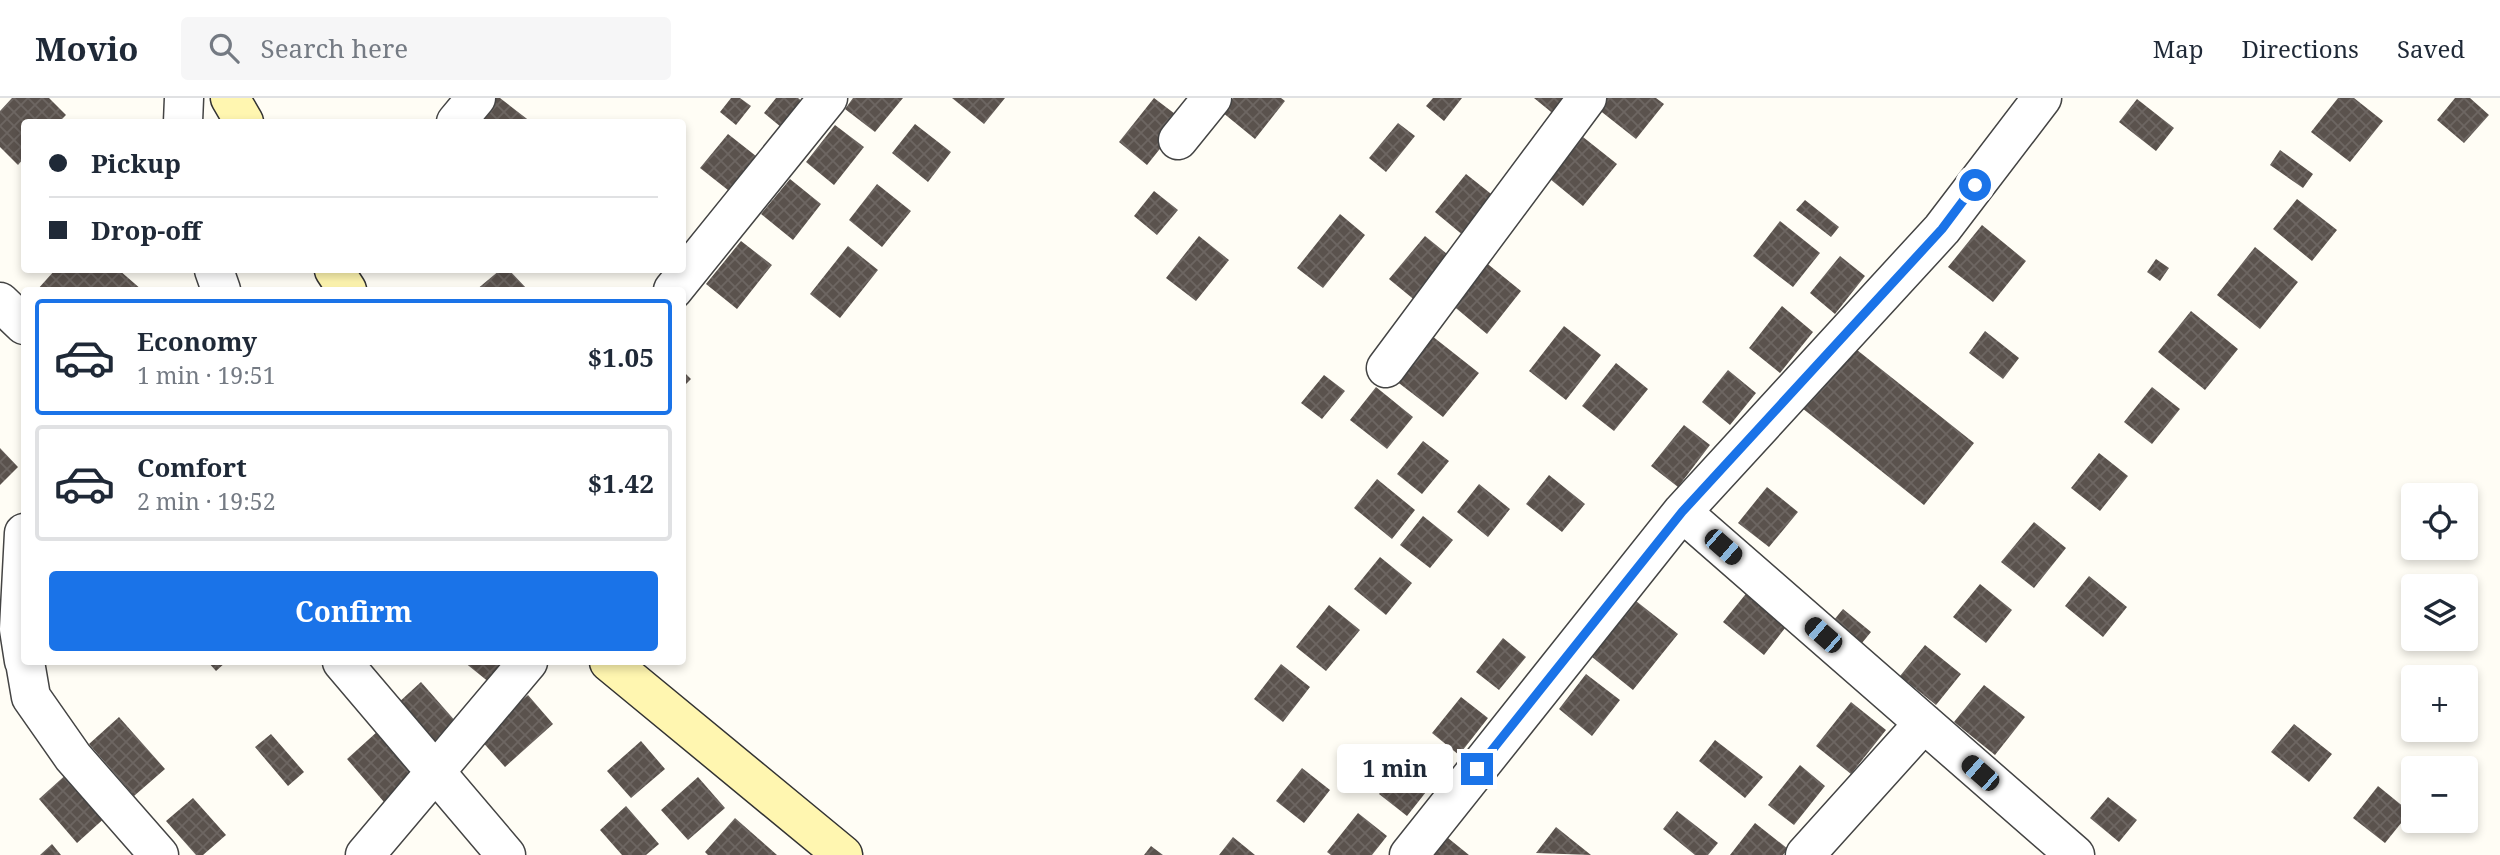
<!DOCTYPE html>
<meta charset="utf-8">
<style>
body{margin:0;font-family:"Noto Serif",serif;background:#f6f6f7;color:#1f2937;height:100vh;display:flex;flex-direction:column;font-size:26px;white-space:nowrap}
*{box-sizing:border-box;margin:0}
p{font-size:23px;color:#747a83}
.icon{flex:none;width:38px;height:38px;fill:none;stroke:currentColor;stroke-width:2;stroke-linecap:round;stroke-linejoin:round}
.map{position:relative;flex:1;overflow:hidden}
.panel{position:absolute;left:21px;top:189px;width:665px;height:378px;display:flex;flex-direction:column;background:#fff;border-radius:7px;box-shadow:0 4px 10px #0003}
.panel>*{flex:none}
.hud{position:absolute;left:21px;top:21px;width:665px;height:154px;border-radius:7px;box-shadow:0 4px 10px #0003;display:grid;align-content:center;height:154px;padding:0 28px;background:#fff}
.controls{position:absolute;left:2401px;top:385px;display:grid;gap:14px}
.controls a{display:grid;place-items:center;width:77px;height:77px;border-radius:7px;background:#fff;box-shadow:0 4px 10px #0003;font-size:35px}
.end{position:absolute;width:32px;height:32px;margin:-16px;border:9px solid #1a73e8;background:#fff;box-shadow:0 0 0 4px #fff}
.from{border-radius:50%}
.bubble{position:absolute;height:49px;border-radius:7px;background:#fff;box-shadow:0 4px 10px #0003;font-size:23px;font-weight:700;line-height:49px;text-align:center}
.car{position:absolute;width:21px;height:42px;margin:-21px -10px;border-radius:9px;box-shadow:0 0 5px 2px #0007;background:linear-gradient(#222 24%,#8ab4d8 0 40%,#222 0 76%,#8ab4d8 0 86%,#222 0)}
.hud b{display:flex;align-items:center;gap:24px;height:66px;font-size:26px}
.hud b+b{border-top:2px solid #e0e1e3}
.hud i{width:18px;height:18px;background:#1f2937}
ul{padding:12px 0 0;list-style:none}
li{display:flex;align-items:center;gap:21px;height:116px;margin:0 14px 10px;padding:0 14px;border:4px solid #e0e1e3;border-radius:7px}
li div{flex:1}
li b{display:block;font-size:26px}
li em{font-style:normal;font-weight:700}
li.on{border-color:#1a73e8}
li>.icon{width:63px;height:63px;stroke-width:1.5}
.button{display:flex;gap:14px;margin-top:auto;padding:14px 28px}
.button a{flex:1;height:80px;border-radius:7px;background:#1a73e8;color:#fff;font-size:28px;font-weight:700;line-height:80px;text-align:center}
header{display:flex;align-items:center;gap:42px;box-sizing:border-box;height:98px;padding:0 35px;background:#fff;border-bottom:2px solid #e0e1e3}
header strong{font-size:33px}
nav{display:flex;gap:38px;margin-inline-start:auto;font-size:24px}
.search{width:490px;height:63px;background:#f6f6f7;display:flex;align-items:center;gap:18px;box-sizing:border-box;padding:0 24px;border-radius:7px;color:#747a83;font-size:26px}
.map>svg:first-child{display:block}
</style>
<header>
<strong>Movio</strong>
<div class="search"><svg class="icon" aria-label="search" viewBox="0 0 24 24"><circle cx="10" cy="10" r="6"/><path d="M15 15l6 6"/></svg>Search here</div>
<nav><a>Map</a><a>Directions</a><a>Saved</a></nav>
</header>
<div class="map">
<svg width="2500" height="757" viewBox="0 0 2500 757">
<defs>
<pattern id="building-cross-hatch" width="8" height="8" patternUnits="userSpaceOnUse" patternTransform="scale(1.75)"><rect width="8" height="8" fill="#5a524d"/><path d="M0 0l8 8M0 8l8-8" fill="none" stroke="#6d6662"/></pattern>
</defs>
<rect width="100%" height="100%" fill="#fffdf5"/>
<path fill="url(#building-cross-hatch)" d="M12 0H49L66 17 59 24H24V60L18 67 0 49V13Z
M490 0H500L531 24H470Z
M731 0H740L751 8 736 27 720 14Z
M776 0H798L808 8 787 34 764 15Z
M853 0H903L875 34 845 11Z
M952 0H1005L984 26Z
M1154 0 1183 22 1147 67 1119 44Z
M1233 0H1281L1285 3 1255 41 1222 14Z
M1433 0H1462L1444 23 1426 8Z
M1534 0H1570L1556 18Z
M1607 0H1656L1664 6 1636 41 1598 11Z
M2338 0H2354L2383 23 2350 64 2311 34Z
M2455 0H2470L2489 17 2464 45 2437 22Z
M2137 1 2174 30 2156 53 2119 24Z
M1398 25 1415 38 1386 74 1369 60Z
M915 26 951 54 928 84 892 55Z
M835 27 864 49 834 87 806 64Z
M728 36 761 62 733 96 700 70Z
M1583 39 1617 66 1583 108 1550 81Z
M2280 52 2313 76 2303 90 2270 67Z
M1466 76 1495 99 1464 138 1435 114Z
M790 81 821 106 793 142 761 116Z
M877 86 911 113 882 149 849 122Z
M1154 93 1178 112 1157 137 1134 118Z
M2297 101 2337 132 2312 163 2273 131Z
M1805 102 1839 129 1831 139 1796 112Z
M1340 116 1365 137 1323 190 1297 170Z
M1780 123 1820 155 1793 189 1753 158Z
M1982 127 2026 163 1993 204 1948 169Z
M1199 138 1229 162 1196 203 1166 180Z
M1425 138 1452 160 1417 204 1389 181Z
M741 143 772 167 737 211 706 186Z
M848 148 878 172 840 220 810 196Z
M2255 149 2298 184 2260 231 2217 197Z
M1840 158 1865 178 1835 216 1810 195Z
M2156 161 2169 170 2160 183 2147 174Z
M1484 163 1521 193 1487 236 1451 206Z
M55 172H119L142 192H37Z
M500 172H509L528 192H476Z
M1782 208 1813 234 1780 275 1749 250Z
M2191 213 2238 251 2205 292 2158 254Z
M1564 228 1601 257 1566 302 1529 273Z
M1985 233 2019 260 2003 281 1969 255Z
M1427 234 1479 275 1443 319 1391 279Z
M1852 248 1974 345 1924 407 1802 310Z
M1616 265 1648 291 1614 333 1582 308Z
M682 272 691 281 682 290Z
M1728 272 1756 295 1730 327 1702 304Z
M1324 277 1345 293 1322 321 1301 305Z
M1376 289 1413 319 1387 351 1350 322Z
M2152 289 2180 311 2152 346 2124 324Z
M1684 327 1710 347 1678 389 1651 368Z
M1423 343 1449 363 1422 396 1397 376Z
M0 350 18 369 0 387Z
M2099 355 2128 378 2100 413 2071 390Z
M1549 377 1585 406 1562 434 1526 406Z
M1377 381 1415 412 1392 441 1354 410Z
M1479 386 1510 411 1488 439 1457 414Z
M1767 389 1798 414 1769 449 1738 425Z
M1423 418 1453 442 1430 470 1400 447Z
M2034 424 2066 450 2034 490 2001 464Z
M1380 459 1412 485 1386 517 1354 491Z
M2089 478 2127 509 2103 539 2065 508Z
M1980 486 2012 512 1986 545 1953 519Z
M1749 492 1789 525 1764 557 1723 524Z
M1636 503 1678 536 1633 592 1592 559Z
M1329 507 1360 532 1326 573 1296 549Z
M1843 511 1871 534 1857 551 1829 528Z
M1503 540 1526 559 1499 592 1476 574Z
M1925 547 1961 576 1936 607 1900 578Z
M208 564H226L216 573Z
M464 564H516L495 589Z
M1281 566 1310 589 1283 624 1254 601Z
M1586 576 1620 602 1592 638 1559 611Z
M421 584 457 625 433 646 398 605Z
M1984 587 2025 619 1995 657 1954 624Z
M528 597 553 626 505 669 479 640Z
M1461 599 1488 620 1459 657 1432 635Z
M1851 604 1886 632 1851 676 1816 648Z
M119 619 165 671 134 698 89 646Z
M2294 626 2332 656 2309 684 2271 654Z
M378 633 415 676 384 704 347 661Z
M271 636 304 674 288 688 255 649Z
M1715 642 1763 679 1745 700 1699 663Z
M641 643 665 671 631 700 607 673Z
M1418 648 1445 670 1407 718 1379 696Z
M1800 667 1825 688 1794 727 1768 707Z
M1302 670 1330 692 1304 725 1276 703Z
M70 673 108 717 77 745 39 701Z
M698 679 725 710 688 742 661 712Z
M2378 688 2410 714 2385 745 2353 720Z
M2108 699 2137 722 2119 744 2090 720Z
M193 700 226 737 203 757H196L166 723Z
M626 708 659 746 646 757H622L600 732Z
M1677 713 1718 745 1708 757H1695L1663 731Z
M1358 715 1387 738 1372 757H1331L1327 754Z
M735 720 777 757H708L705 754Z
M1755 725 1788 751 1783 757H1730Z
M1556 729 1591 757 1536 755Z
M1233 739 1255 757H1219Z
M1448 740 1469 757H1434Z
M52 746 61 757H40Z
M1151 748 1163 757H1144Z"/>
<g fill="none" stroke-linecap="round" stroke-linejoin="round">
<g stroke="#444" stroke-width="41">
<path id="minor" d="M183 24 184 0
M456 24 476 0
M1178 42 1212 0
M214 172 221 192
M673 192 828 0
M0 204 24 227
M1386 270 1587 0
M1682 414 2075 757
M24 435 19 531 24 563
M25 564 31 599 73 659 159 757
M342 564 506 757
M365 757 528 564
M1409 757 1682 414 1942 131 2042 0
M1805 757 1924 625"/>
</g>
<g stroke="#333" stroke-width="41">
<path id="secondary" d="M230 0 244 24
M334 172 347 192
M609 564 843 757"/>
</g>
<use href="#minor" stroke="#fff" stroke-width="38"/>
<use href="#secondary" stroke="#fff6b0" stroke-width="38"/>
</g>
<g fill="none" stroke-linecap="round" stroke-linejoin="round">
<path stroke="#1a73e8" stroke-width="9" d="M1477 671 1682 414 1942 131 1975 87"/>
</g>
</svg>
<div class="controls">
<a><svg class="icon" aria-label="locate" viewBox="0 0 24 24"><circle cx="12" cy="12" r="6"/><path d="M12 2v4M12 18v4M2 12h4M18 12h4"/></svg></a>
<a><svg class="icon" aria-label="layers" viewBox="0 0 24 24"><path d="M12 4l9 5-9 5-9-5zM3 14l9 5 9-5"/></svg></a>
<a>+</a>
<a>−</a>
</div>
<i class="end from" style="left:1975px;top:87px"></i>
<i class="end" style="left:1477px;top:671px"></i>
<div class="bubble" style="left:1337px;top:646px;width:116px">1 min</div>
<i class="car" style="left:1723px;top:449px;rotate:131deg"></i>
<i class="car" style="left:1823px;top:537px;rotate:311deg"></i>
<i class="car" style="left:1980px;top:675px;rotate:311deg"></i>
<div class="hud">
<b><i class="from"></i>Pickup</b>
<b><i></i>Drop-off</b>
</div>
<section class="panel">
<ul>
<li class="on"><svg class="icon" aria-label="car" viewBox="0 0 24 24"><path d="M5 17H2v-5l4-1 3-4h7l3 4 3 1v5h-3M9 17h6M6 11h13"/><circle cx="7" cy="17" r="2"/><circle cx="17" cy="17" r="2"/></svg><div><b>Economy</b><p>1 min · 19:51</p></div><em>$1.05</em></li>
<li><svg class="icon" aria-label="car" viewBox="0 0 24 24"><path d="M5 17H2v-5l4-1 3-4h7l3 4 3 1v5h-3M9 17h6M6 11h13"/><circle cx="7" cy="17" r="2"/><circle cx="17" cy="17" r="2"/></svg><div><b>Comfort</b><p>2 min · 19:52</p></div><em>$1.42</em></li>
</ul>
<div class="button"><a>Confirm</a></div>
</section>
</div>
